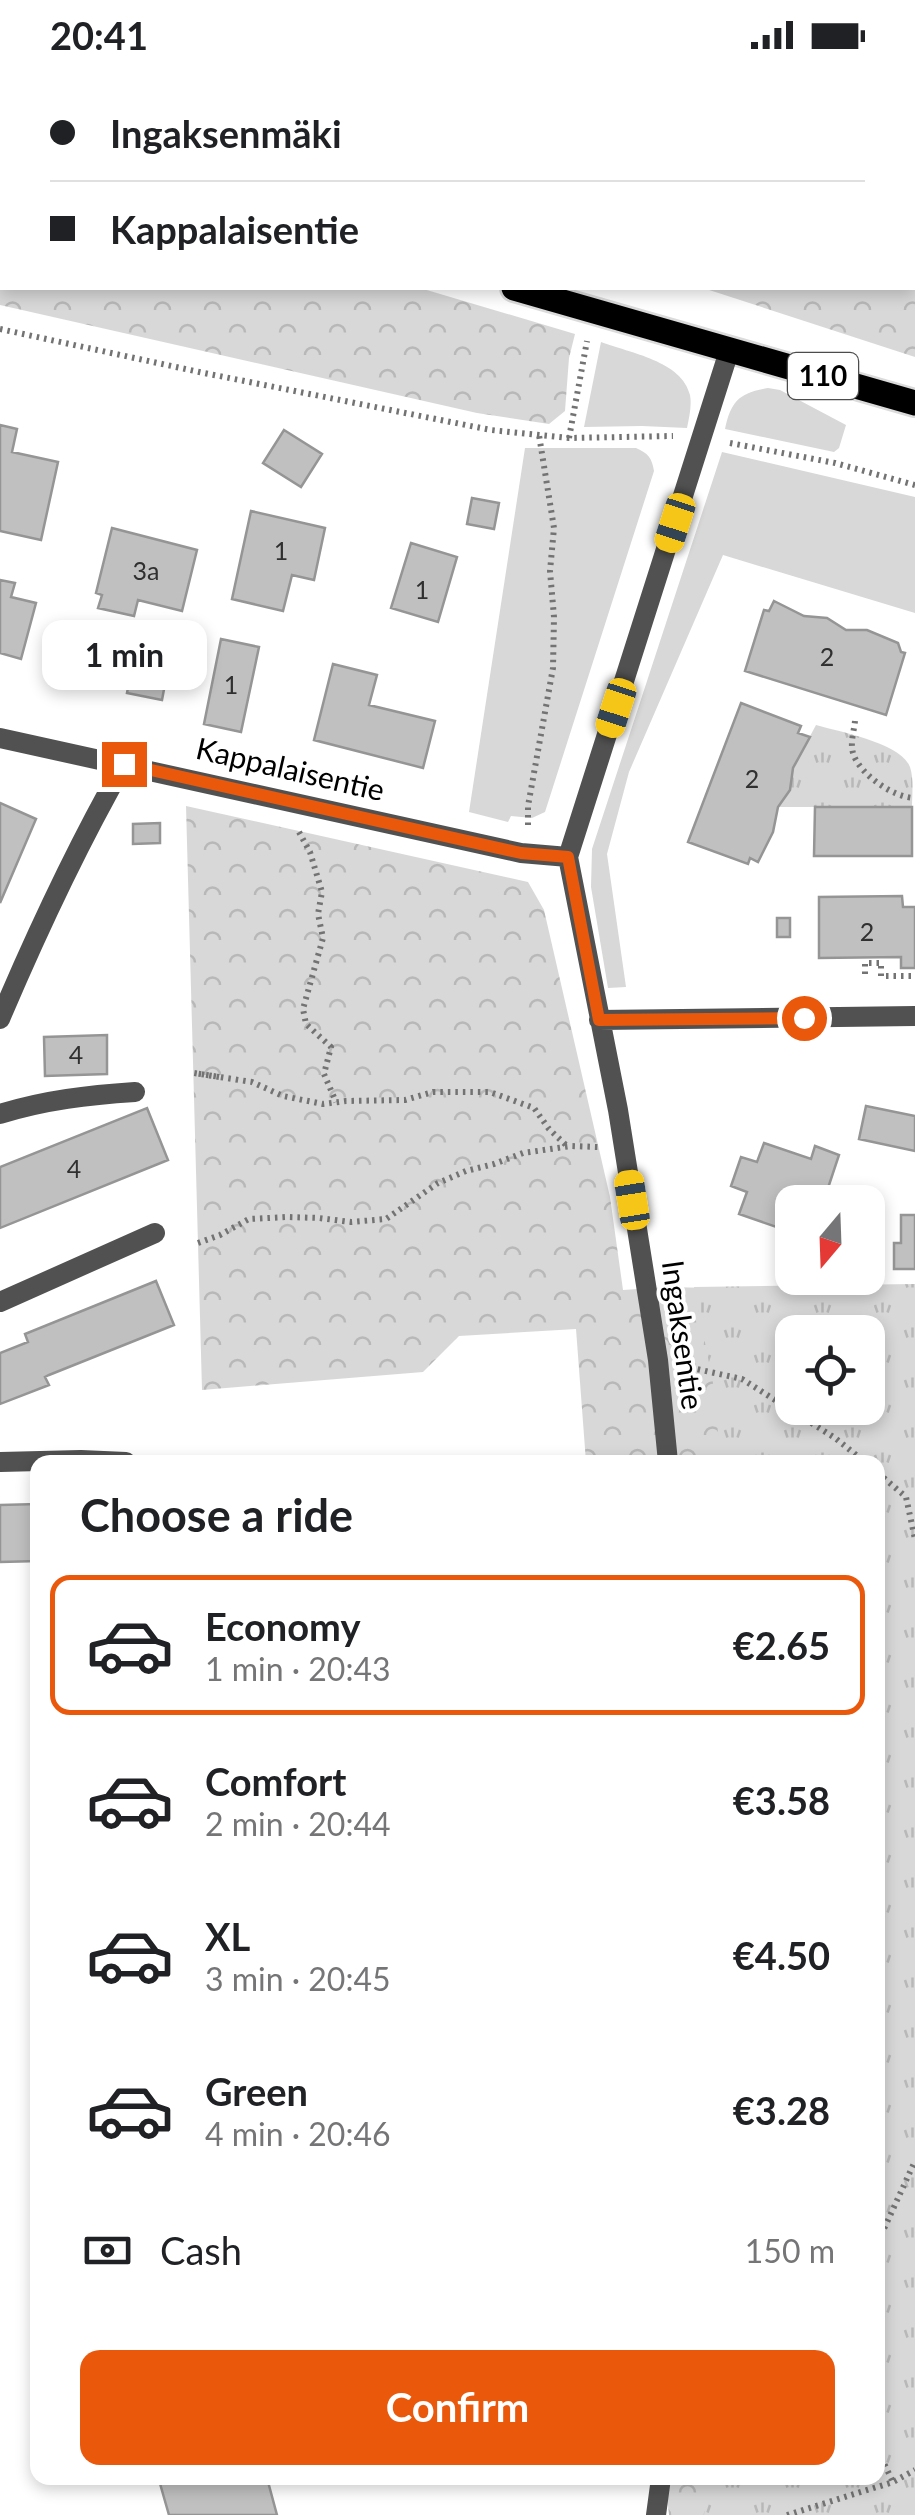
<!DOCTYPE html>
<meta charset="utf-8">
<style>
body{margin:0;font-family:Lato,sans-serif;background:#f2f2f2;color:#202124;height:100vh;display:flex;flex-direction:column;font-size:38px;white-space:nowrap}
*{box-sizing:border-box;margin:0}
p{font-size:32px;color:#757577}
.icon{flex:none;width:55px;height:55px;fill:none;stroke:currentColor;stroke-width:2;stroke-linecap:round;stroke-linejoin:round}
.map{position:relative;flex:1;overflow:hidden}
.panel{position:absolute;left:30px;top:1385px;width:855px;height:1030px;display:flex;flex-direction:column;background:#fff;border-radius:20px;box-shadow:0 5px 15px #0003}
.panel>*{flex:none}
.banner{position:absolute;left:0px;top:0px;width:915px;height:220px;box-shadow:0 5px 15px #0003;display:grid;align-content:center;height:220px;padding:0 50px;background:#fff}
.needle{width:65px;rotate:199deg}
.buttons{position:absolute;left:775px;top:1115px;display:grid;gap:20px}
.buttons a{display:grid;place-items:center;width:110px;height:110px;border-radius:20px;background:#fff;box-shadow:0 5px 15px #0003;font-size:50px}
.end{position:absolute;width:45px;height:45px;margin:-22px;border:12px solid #ea580c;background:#fff;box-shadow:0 0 0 5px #fff}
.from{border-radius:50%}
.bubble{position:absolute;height:70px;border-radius:20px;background:#fff;box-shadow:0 5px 15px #0003;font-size:32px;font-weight:700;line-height:70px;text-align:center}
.car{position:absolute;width:30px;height:60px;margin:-30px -15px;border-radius:12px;box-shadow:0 0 8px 2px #0007;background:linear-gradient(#f5c518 24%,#345 0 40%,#f5c518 0 76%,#345 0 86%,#f5c518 0)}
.banner b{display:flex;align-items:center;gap:35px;height:95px;font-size:38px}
.banner b+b{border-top:2px solid #e0e0e0}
.banner i{width:25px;height:25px;background:#202124}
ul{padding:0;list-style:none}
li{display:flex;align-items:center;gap:30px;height:140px;margin:0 20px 15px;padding:0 30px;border:5px solid transparent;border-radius:20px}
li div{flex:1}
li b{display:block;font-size:38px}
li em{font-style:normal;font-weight:700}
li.current{border-color:#ea580c}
li>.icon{width:90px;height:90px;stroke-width:1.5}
h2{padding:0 50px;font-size:45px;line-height:120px}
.pay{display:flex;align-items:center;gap:25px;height:110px;padding:0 50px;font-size:38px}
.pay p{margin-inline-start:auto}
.primary-button{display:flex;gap:20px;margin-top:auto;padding:20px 50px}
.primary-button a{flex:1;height:115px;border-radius:20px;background:#ea580c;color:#fff;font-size:40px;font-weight:700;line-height:115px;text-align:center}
.status{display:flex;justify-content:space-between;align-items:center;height:70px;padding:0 50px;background:#fff;direction:ltr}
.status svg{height:28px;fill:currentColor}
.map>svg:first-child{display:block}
</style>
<div class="status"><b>20:41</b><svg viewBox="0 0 49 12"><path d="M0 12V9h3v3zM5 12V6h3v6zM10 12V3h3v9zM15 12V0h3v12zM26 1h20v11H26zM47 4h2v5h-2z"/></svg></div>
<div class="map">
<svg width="915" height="2445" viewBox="0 0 915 2445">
<defs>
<pattern id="forest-crowns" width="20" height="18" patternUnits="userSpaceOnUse" patternTransform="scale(2.5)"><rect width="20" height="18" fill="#d8d8d8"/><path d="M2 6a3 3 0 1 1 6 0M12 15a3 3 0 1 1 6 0" fill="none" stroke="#b8b8b8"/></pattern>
<pattern id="park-tufts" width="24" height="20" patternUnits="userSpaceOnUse" patternTransform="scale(2.5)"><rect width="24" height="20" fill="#d8d8d8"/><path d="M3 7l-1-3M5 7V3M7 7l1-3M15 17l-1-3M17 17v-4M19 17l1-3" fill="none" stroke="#b8b8b8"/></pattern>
</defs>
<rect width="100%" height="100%" fill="#fff"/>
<path fill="#d8d8d8" d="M601 272C630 283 682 291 690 325 692 336 689 348 687 358L642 356 584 357Z
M768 318 780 320 846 355 839 378 834 382 725 359C731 331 739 323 768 318Z
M525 378H636C648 383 652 388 654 401L545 742 532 748 511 746 508 752 469 742Z
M722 382 915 427V543L723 485 629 702 607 784 626 917 608 918 591 817 592 779Z"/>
<path fill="url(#forest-crowns)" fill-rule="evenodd" d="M447 0H915V287L703 218H912V2H449Z
M0 116H2V218H420L575 264 569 288 565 341 549 354 477 343 0 235Z
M186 736 528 812 544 840 610 1127 623 1220 668 1217 915 1223V2445H669L665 2408H878V1392H586L576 1259 459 1266 423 1302 202 1320ZM792 1262H868V1338H792Z"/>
<path fill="url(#park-tufts)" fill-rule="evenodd" d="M816 655C840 662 901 673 910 697 914 709 912 725 912 737H778L790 720 793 698Z
M915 1214V2445H704L708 2408H878V1392H721L713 1313 694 1217ZM792 1262H868V1338H792Z"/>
<path fill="#c0c0c0" stroke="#959595" stroke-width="2.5" d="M0 355 17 359 12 382 58 392 41 470 0 461Z
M284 360 322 384 301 417 263 393Z
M472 428 499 433 494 459 467 454Z
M251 441 325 458 314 510 292 505 283 541 232 529Z
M112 458 197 480 182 541 138 530 134 546 98 538 102 525 96 523Z
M411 473 457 487 438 552 391 538Z
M0 510 15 513 11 527 36 533 21 589 0 583Z
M774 531 804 546 827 548 846 560H867L898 573 901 582 905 583 886 645 745 601 764 540 769 541Z
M129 557 174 566 162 630 127 623 133 591 123 589Z
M221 569 259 577 241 662 204 654Z
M333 594 377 605 369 635 435 651 423 698 314 670Z
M741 633 801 656 798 663 810 667 793 698 790 720 778 737 773 762 758 792 750 788 748 794 688 772Z
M0 733 36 749 0 833Z
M815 737H912V786H814Z
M160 753V773L133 774V754Z
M902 826 903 837H915V898H901V887L819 888V827Z
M777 848H790V867H777Z
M107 965V1004L45 1006 44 967Z
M866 1036 915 1046V1081L859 1069Z
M147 1038 168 1090 0 1158V1097Z
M764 1073 811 1089 815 1076 839 1085 828 1118 864 1130 863 1132H792L791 1162 739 1144 747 1122 731 1116 741 1087 757 1092Z
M901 1145H915V1199H894V1173H901Z
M156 1211 174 1255 49 1305 45 1307 49 1315 0 1334V1283L28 1272 25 1264Z
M38 1434V1491L0 1492V1435Z
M169 2408H267L277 2445H169L159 2410Z"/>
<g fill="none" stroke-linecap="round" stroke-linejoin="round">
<g stroke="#dbdbdb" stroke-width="30">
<path id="primary" d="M0 96H2
M514 218 915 333"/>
</g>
<path stroke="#737373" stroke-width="6" stroke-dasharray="2.5 5" stroke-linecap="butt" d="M459 0 462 2
M0 259 204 303 491 360 569 368 673 366
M569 368 587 271
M730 373 835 393 915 415
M855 651C854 661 850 673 853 683 859 704 894 728 915 728
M528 755V736L553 598 554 547 550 501 554 458 539 365
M299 762 310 782 322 822 318 844 323 868 303 939 306 954 331 977 324 1004 336 1032
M865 904V893H881V906H915
M219 1007 194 1003 252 1012 283 1026 323 1034 346 1031 405 1030 433 1022H490L534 1038 549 1059 567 1076
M198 1173 220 1165 249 1149 287 1147 319 1148 351 1152 386 1149 438 1113 466 1101 494 1094 523 1083 571 1076 598 1077
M683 1296 742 1309 835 1368 865 1392
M878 1403 906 1427 915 1469
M878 2172 915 2091
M878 2381 893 2412
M787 2445 893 2412 915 2400"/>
<path stroke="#515151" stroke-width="20" d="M0 949C37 862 77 776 124 694
M0 1044C45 1030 89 1025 135 1022
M0 1232 155 1163
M0 1392 81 1390 126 1392"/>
<path stroke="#515151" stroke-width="20" d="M0 668 521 783 568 787
M599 950 915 946
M668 1392 658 1290 618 1040 568 787 730 278
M656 2445 661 2408"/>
<use href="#primary" stroke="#000" stroke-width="25"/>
</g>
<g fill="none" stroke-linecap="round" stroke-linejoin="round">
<path stroke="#ea580c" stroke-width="12" d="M124 694 521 783 568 787 599 950 804 948"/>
</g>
<g text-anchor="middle" stroke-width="8" stroke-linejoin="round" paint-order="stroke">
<g font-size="25" fill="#303030">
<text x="281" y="490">1</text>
<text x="146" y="510">3a</text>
<text x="422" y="529">1</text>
<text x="827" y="596">2</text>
<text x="231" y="624">1</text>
<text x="752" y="718">2</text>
<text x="867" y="871">2</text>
<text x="76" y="994">4</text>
<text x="74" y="1108">4</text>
</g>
<rect fill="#fff" stroke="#4c4c4c" stroke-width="2.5" x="788" y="283" width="70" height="46" rx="8"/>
<g font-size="28" font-weight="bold" fill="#000">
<text x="823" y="316">110</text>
</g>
<g font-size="30" fill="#000" stroke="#fff">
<text transform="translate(290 700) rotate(13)" y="10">Kappalaisentie</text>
<text transform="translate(682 1265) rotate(82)" y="10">Ingaksentie</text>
</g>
</g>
</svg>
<div class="buttons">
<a><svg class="needle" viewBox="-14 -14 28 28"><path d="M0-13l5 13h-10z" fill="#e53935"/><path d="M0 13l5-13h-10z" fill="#757577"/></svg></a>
<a><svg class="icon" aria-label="locate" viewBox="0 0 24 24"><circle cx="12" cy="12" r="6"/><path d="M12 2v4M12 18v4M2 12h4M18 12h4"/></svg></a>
</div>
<i class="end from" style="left:804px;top:948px"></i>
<i class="end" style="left:124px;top:694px"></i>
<div class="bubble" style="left:42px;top:550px;width:165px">1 min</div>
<i class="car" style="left:675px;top:453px;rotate:198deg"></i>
<i class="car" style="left:616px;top:638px;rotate:198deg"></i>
<i class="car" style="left:632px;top:1130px;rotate:351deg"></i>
<div class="banner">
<b><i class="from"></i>Ingaksenmäki</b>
<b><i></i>Kappalaisentie</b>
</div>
<section class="panel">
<h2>Choose a ride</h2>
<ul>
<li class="current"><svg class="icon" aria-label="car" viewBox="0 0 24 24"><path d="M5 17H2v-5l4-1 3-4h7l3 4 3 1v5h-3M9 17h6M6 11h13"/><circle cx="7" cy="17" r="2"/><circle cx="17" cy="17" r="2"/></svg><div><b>Economy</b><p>1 min · 20:43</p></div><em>€2.65</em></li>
<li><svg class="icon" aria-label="car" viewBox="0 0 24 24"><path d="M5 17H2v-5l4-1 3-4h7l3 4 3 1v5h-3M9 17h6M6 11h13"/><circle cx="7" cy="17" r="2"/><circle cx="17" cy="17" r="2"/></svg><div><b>Comfort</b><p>2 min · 20:44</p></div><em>€3.58</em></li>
<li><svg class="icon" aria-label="car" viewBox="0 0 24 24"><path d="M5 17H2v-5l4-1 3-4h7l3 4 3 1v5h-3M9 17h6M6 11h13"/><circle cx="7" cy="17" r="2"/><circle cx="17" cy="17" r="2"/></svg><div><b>XL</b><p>3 min · 20:45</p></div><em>€4.50</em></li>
<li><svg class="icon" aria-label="car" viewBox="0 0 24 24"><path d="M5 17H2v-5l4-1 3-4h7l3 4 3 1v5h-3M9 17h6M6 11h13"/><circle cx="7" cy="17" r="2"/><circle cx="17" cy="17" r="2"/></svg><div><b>Green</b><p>4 min · 20:46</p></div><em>€3.28</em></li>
</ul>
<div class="pay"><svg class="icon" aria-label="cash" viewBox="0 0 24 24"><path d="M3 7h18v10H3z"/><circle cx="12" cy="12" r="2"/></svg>Cash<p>150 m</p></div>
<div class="primary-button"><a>Confirm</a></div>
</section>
</div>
